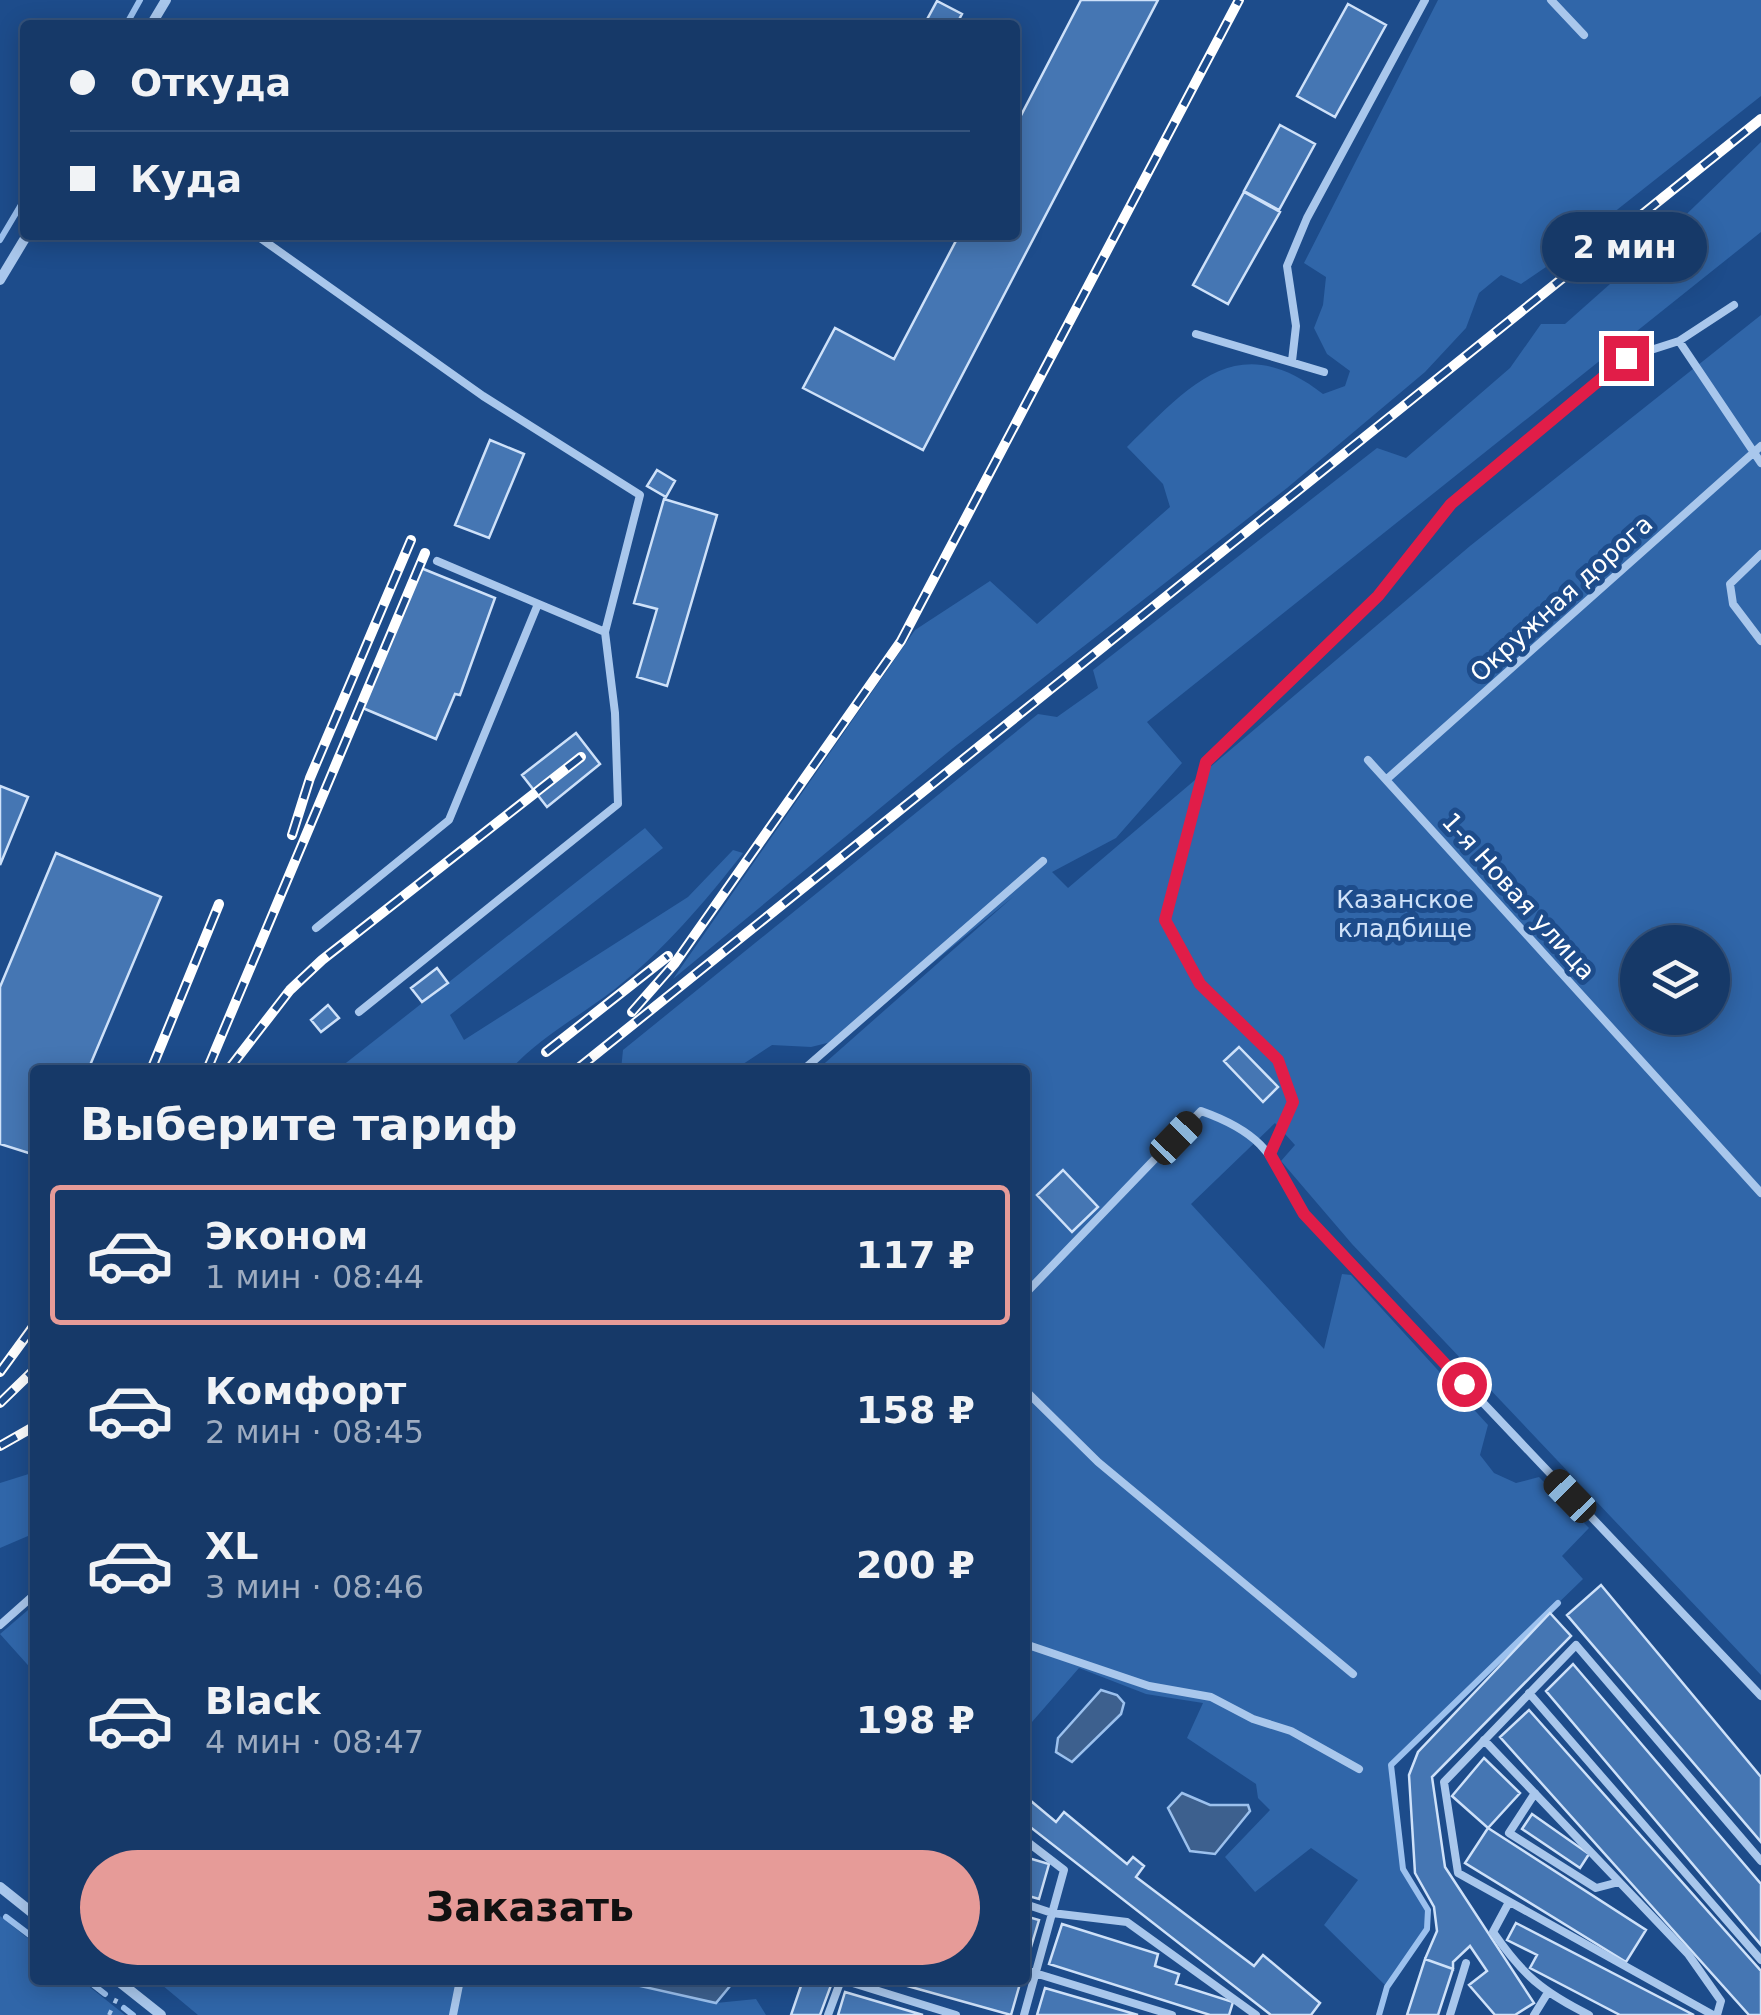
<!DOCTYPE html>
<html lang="ru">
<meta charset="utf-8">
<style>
body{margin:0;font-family:"DejaVu Sans",sans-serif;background:#234471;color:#f1f3f6;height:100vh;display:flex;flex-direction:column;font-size:38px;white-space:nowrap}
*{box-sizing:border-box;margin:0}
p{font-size:32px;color:#9eacc0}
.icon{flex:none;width:55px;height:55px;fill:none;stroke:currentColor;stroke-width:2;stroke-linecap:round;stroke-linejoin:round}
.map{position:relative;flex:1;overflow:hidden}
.side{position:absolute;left:30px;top:1065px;width:1000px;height:920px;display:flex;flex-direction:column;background:#163968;border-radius:10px;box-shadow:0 5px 25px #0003,0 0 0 2px #35537c}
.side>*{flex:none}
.banner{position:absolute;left:20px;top:20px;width:1000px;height:220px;border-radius:10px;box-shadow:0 5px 25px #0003,0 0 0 2px #35537c;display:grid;align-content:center;height:220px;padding:0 50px;background:#163968}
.buttons{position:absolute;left:1620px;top:925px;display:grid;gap:20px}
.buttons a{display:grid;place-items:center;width:110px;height:110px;border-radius:50%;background:#163968;box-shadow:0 5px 25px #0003,0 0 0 2px #35537c;font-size:50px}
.end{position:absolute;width:45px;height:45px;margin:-22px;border:12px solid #e11d48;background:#fff;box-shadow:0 0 0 5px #fff}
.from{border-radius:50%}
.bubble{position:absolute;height:70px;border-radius:35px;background:#163968;box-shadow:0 5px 25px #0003,0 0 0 2px #35537c;font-size:32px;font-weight:700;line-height:70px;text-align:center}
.car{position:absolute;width:30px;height:60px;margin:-30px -15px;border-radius:12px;box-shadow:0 0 8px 2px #0007;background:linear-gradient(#222 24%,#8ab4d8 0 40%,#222 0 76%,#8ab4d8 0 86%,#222 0)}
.banner b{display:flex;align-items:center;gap:35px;height:95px;font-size:38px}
.banner b+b{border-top:2px solid #35537c}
.banner i{width:25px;height:25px;background:#f1f3f6}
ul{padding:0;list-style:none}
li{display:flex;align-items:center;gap:30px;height:140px;margin:0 20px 15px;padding:0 30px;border:5px solid transparent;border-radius:10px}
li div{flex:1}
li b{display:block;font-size:38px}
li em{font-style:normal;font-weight:700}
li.active{border-color:#e69b98}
li>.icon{width:90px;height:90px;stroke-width:1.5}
h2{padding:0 50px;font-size:45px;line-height:120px}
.primary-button{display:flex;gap:20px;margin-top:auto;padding:20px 50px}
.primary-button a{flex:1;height:115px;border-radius:60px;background:#e69b98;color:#111;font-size:40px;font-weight:700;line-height:115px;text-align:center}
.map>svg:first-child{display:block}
</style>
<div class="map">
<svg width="1761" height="2015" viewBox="0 0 1761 2015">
<rect width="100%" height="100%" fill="#1d4c8b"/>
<path fill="#3066a9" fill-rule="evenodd" d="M1438 0H1761V96L1613 213 1572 215 1541 247 1546 267 1521 284 1501 275 1479 293 1466 328 1425 372 1287 488 953 748 673 979 915 630 990 581 1037 624 1170 507 1163 484 1127 447C1189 386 1237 327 1323 394L1345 386 1350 371 1327 354 1314 328 1323 305 1326 277 1304 263Z
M1761 142V232L1147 722 1182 763 1116 838 1052 872 1068 888 1470 546 1761 315V1675L1352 1244 1281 1161 1295 1145 1275 1123 1191 1204 1324 1349 1342 1274 1351 1275 1488 1425 1480 1455 1494 1473 1516 1483 1539 1477 1589 1528 1562 1556 1583 1579 1391 1765 1403 1869 1428 1910 1427 1929 1387 1987 1324 1925 1358 1880 1311 1848 1255 1892 1225 1857 1270 1810 1258 1798 1256 1784 1187 1738 1203 1703 1146 1694 1079 1668 1025 1730V1070H817L1014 896 839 1040 811 1047 772 1045 734 1070H621L623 1050 1038 714 1057 717 1098 688 1093 670 1377 448 1406 458 1510 368 1541 324H1565L1610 284 1606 267 1647 235H1665ZM1638 942H1712V1018H1638Z
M645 828 663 848 450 1015 464 1040 688 897 733 850 743 853C705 902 664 950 615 989 580 1016 540 1037 510 1070H337Z
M35 1472V1533L0 1548V1483Z
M35 1604V1673L0 1634Z
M0 1916 35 1944V1980H81L125 2015H0Z
M156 1980H633L716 2003 756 1999 766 2015H198Z"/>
<path fill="#3d608e" stroke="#9cc1ee" stroke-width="2.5" d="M1101 1690 1117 1695 1124 1703 1121 1714 1072 1762 1056 1752 1058 1738Z
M1182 1793 1210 1805H1248L1250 1811 1215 1854 1190 1851 1168 1808Z
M633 1980H735L716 2003 631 1984Z"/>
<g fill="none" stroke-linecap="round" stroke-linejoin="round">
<path stroke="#9cc1ee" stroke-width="6" d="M126 25 140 0
M0 240 25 198
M6 1917 35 1939
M87 1980 105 1994
M124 2008 133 2015
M1379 2015 1387 1987 1427 1929 1428 1910 1403 1869 1391 1765 1558 1603"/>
</g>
<path fill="#4576b3" stroke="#cee1f9" stroke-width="2.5" d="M1081 0H1158L923 450 803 388 835 328 894 359 959 235H1015V127Z
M937 1 962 14 956 25H924Z
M1348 4 1386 25 1335 117 1297 96Z
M1280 125 1315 144 1279 210 1244 191Z
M1244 192 1280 212 1228 304 1193 285Z
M490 440 524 454 489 538 455 525Z
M657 470 675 481 666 497 647 486Z
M664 499 717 515 667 686 637 677 657 609 634 603Z
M416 566 495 598 460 695 455 694 436 739 358 706Z
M576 733 600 764 547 807 522 775Z
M0 786 28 797 0 865Z
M56 853 161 897 88 1070H35V1155L0 1144V987Z
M437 968 448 983 422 1002 411 988Z
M328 1005 339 1018 321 1032 311 1020Z
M1239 1047 1278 1087 1263 1102 1224 1061Z
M1063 1170 1098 1207 1072 1232 1037 1195Z
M1601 1585 1761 1777V1842L1567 1615Z
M1550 1613 1571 1636 1432 1777 1445 1867 1534 2003 1515 2015H1495L1469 1985 1487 1971 1470 1946 1453 1962V1969L1425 1959 1437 1931 1434 1907 1415 1873 1409 1775 1418 1752Z
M1573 1664 1761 1884V1945L1546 1691Z
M1529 1710 1761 1971V2015H1749L1500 1737Z
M1484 1758 1520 1793 1488 1828 1452 1796Z
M1025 1796 1056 1822 1064 1812 1127 1864 1133 1857 1144 1866 1136 1877 1254 1966 1263 1955 1320 2003 1311 2015H1271L1025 1823Z
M1532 1814 1589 1854 1580 1868 1522 1829Z
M1488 1828 1646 1930 1626 1962 1465 1863Z
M1025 1857 1049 1864 1039 1899 1025 1895Z
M1025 1916 1039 1920 1028 1957 1025 1956Z
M1516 1923 1694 2015H1620L1530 1968 1537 1955 1507 1940Z
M1062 1924 1158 1954 1155 1966 1179 1974 1176 1984 1233 2002 1229 2015H1210L1049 1964Z
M1425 1959 1453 1969 1438 2015H1407Z
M803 1980H833L820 2015H791Z
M886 1980H1021L1011 2015Z
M1045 1988 1138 2015H1037Z
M845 1992 923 2015H838Z"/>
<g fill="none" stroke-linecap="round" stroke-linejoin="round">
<path stroke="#a9c7ec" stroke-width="4" stroke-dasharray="5 8" stroke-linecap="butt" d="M109 2015 117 1998"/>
<path stroke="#a9c7ec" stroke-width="8" d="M1551 0 1584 35
M256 235 483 396 640 495 605 632 615 713 618 804 359 1012
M1196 334 1324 372
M1679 341 1761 463
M1292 361 1296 326 1287 266 1307 218 1425 0
M1761 554 1730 584 1733 604 1761 641
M437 561 605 632
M1368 760 1761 1193
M1387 779 1761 446
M316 928 449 820 538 604
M803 1070 1043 861
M1270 1154 1293 1102 1278 1060 1200 984 1165 920 1206 762 1379 596 1451 504 1626 358 1679 341 1734 305
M1025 1294 1201 1111C1266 1134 1272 1157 1304 1214L1761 1696
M1025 1390 1098 1462 1353 1674
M0 1625 35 1594
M1025 1644 1149 1686 1211 1697 1253 1719 1291 1731 1359 1769
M1529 1693 1761 1960
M1484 1740 1688 1954 1721 2001 1717 2015
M1535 1793 1509 1833 1596 1888 1619 1882
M1025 1904 1052 1913 1127 1922 1256 2015
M1508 1904 1493 1932C1523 1975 1541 1991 1589 2015
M1025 1970 1172 2015
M843 1980 956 2015
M453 2015 460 1980
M828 2015 841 1980
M1024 2015 1064 1870 1025 1840
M1450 2015 1466 1963
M1534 2015 1547 1994
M1713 2015 1458 1873 1444 1782 1576 1645 1761 1861"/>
<path stroke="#a9c7ec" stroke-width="10" d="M151 25 166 0
M0 280 27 235
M0 1887 35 1915
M117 1980 161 2015"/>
<g stroke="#fff" stroke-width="10">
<path id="rail" d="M292 835 310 778 411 540
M632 1012 675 963 901 641 1239 0
M546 1052 668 956
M151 1070 219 904
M207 1070 425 553
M228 1070 290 990 322 960 581 757
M576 1070 1761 119
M0 1372 35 1324
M0 1403 35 1369
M0 1446 35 1426"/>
</g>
<use href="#rail" stroke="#1d4c8b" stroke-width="6" stroke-dasharray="19" stroke-linecap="butt"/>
</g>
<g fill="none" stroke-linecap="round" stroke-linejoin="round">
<path stroke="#e11d48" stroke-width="12" d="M1464 1384 1304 1214 1270 1154 1293 1102 1278 1060 1200 984 1165 920 1206 762 1378 596 1451 504 1626 358"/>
</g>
<g text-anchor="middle" stroke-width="10" stroke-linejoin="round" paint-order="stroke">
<g font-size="25" fill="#fff" stroke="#1d4c8b">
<text transform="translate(1561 598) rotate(-42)" y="9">Окружная дорога</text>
<text transform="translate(1519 896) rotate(48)" y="9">1-я Новая улица</text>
</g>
<g font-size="25" fill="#cee1f9" stroke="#1d4c8b">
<text x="1405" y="908">Казанское<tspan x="1405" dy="29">кладбище</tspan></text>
</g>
</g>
</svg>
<div class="buttons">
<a><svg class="icon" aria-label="layers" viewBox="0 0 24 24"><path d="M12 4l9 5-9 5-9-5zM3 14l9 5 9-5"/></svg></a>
</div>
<i class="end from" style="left:1464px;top:1384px"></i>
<i class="end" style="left:1626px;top:358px"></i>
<div class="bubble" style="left:1542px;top:212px;width:165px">2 мин</div>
<i class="car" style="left:1176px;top:1138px;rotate:44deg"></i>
<i class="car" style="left:1570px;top:1496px;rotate:316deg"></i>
<div class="banner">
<b><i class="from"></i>Откуда</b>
<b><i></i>Куда</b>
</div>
<section class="side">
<h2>Выберите тариф</h2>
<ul>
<li class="active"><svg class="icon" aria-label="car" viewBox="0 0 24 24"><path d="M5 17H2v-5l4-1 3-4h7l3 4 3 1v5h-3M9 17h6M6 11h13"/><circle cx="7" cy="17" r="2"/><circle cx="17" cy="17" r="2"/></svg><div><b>Эконом</b><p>1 мин · 08:44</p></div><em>117 ₽</em></li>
<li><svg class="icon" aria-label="car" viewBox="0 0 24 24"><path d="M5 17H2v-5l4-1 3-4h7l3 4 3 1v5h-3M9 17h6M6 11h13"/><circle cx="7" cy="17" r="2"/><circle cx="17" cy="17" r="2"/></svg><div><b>Комфорт</b><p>2 мин · 08:45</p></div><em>158 ₽</em></li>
<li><svg class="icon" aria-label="car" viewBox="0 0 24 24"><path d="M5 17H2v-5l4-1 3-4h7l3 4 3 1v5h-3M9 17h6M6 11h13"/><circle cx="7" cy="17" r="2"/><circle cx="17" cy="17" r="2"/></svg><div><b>XL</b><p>3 мин · 08:46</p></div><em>200 ₽</em></li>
<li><svg class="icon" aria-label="car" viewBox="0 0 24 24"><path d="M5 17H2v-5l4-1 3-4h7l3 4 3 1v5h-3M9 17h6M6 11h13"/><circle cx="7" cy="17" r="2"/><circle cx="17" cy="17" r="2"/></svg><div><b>Black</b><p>4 мин · 08:47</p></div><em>198 ₽</em></li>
</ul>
<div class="primary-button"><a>Заказать</a></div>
</section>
</div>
